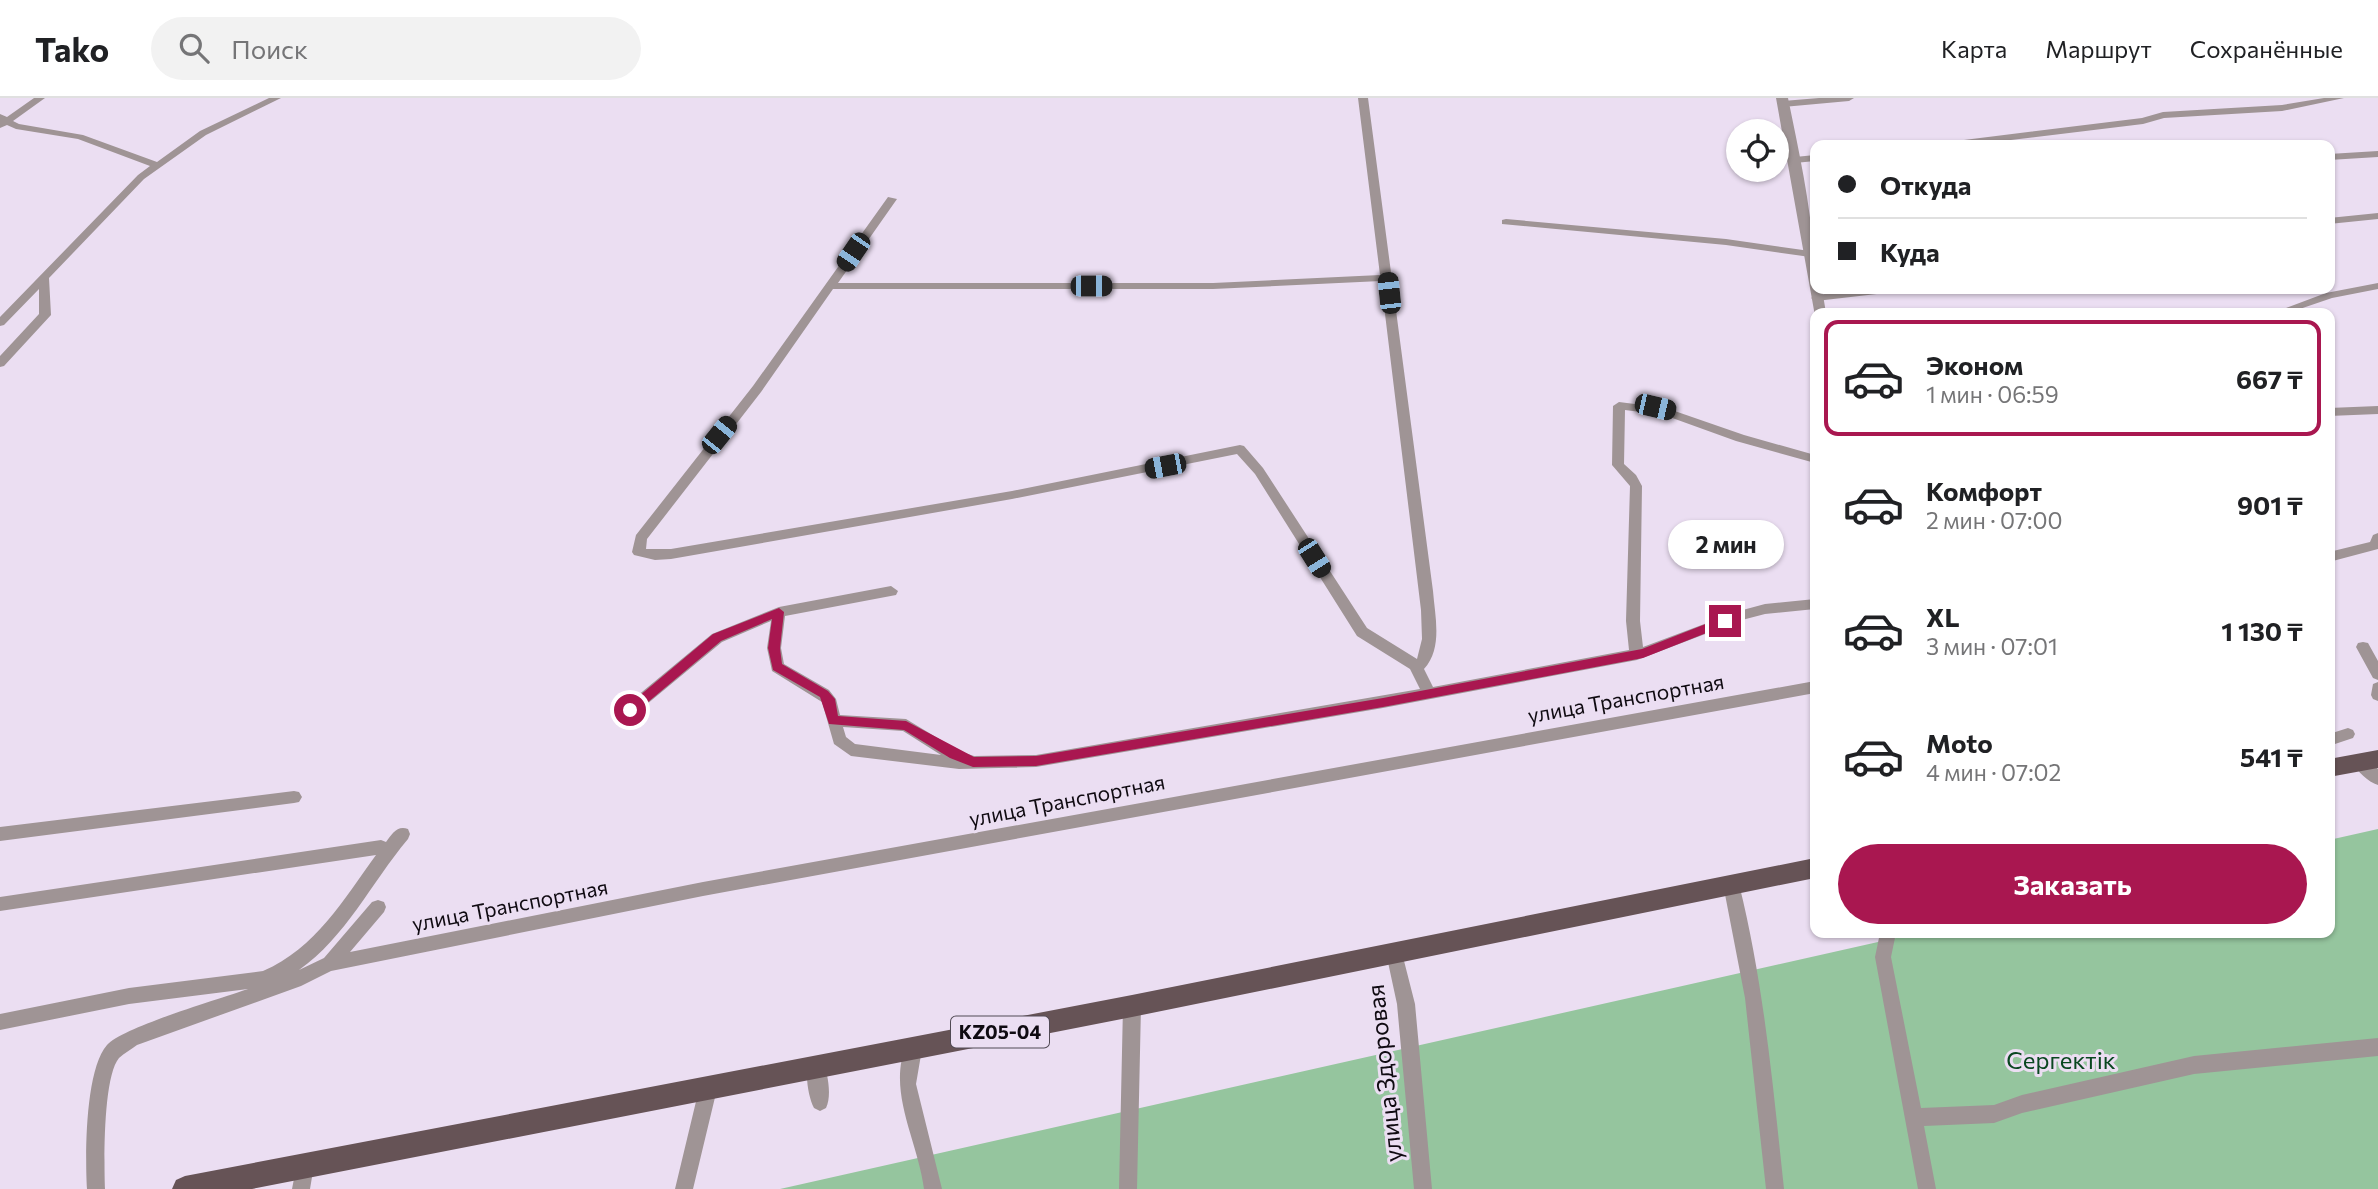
<!DOCTYPE html>
<html lang="ru">
<meta charset="utf-8">
<style>
body{margin:0;font-family:Commissioner,sans-serif;background:#f2f2f2;color:#202124;height:100vh;display:flex;flex-direction:column;font-size:26px;white-space:nowrap}
*{box-sizing:border-box;margin:0}
p{font-size:23px;color:#757577}
.icon{flex:none;width:38px;height:38px;fill:none;stroke:currentColor;stroke-width:2;stroke-linecap:round;stroke-linejoin:round}
.map{position:relative;flex:1;overflow:hidden}
.drawer{position:absolute;left:1810px;top:210px;width:525px;height:630px;display:flex;flex-direction:column;background:#fff;border-radius:14px;box-shadow:0 2px 5px #0004}
.drawer>*{flex:none}
.guide{position:absolute;left:1810px;top:42px;width:525px;height:154px;border-radius:14px;box-shadow:0 2px 5px #0004;display:grid;align-content:center;height:154px;padding:0 28px;background:#fff}
.tools{position:absolute;left:1726px;top:21px;display:grid;gap:14px}
.tools a{display:grid;place-items:center;width:63px;height:63px;border-radius:50%;background:#fff;box-shadow:0 2px 5px #0004;font-size:35px}
.end{position:absolute;width:32px;height:32px;margin:-16px;border:9px solid #a91750;background:#fff;box-shadow:0 0 0 4px #fff}
.from{border-radius:50%}
.bubble{position:absolute;height:49px;border-radius:24px;background:#fff;box-shadow:0 2px 5px #0004;font-size:23px;font-weight:700;line-height:49px;text-align:center}
.car{position:absolute;width:21px;height:42px;margin:-21px -10px;border-radius:9px;box-shadow:0 0 5px 2px #0007;background:linear-gradient(#222 24%,#8ab4d8 0 40%,#222 0 76%,#8ab4d8 0 86%,#222 0)}
.guide b{display:flex;align-items:center;gap:24px;height:66px;font-size:26px}
.guide b+b{border-top:2px solid #e0e0e0}
.guide i{width:18px;height:18px;background:#202124}
ul{padding:12px 0 0;list-style:none}
li{display:flex;align-items:center;gap:21px;height:116px;margin:0 14px 10px;padding:0 14px;border:4px solid transparent;border-radius:14px}
li div{flex:1}
li b{display:block;font-size:26px}
li em{font-style:normal;font-weight:700}
li.current{border-color:#a91750}
li>.icon{width:63px;height:63px;stroke-width:1.5}
.primary-button{display:flex;gap:14px;margin-top:auto;padding:14px 28px}
.primary-button a{flex:1;height:80px;border-radius:42px;background:#a91750;color:#fff;font-size:28px;font-weight:700;line-height:80px;text-align:center}
header{display:flex;align-items:center;gap:42px;box-sizing:border-box;height:98px;padding:0 35px;background:#fff;border-bottom:2px solid #e0e0e0}
header strong{font-size:33px}
nav{display:flex;gap:38px;margin-inline-start:auto;font-size:24px}
.search{width:490px;height:63px;background:#f2f2f2;display:flex;align-items:center;gap:18px;box-sizing:border-box;padding:0 24px;border-radius:38px;color:#757577;font-size:26px}
.map>svg:first-child{display:block}
</style>
<header>
<strong>Tako</strong>
<div class="search"><svg class="icon" aria-label="search" viewBox="0 0 24 24"><circle cx="10" cy="10" r="6"/><path d="M15 15l6 6"/></svg>Поиск</div>
<nav><a>Карта</a><a>Маршрут</a><a>Сохранённые</a></nav>
</header>
<div class="map">
<svg width="2378" height="1091" viewBox="0 0 2378 1091">
<rect width="100%" height="100%" fill="#ebdef2"/>
<path fill="#95c59e" d="M2378 731V1091H780L1918 835H2329V742Z"/>
<g fill="none" stroke-linecap="round" stroke-linejoin="round">
<path fill="#9f9495" fill-rule="evenodd" d="M34 0H45L13 23 19 26 83 37 157 64 200 33 269 0H281L206 37 144 81 49 180 51 217 4 268 0 269V258L39 216V191L4 227 0 228V219L138 77 150 68 78 41 16 31 7 27 0 30V16L7 19Z
M1358 0H1368L1433 493C1435 519 1443 550 1424 571L1433 589 1629 552 1626 523 1630 388 1612 367 1613 308 1619 304 1666 310 1744 337 1815 357V365L1736 343 1664 317 1625 312 1624 366 1636 377 1642 388 1640 523 1643 549 1739 513 1765 506 1815 501V511L1765 516 1742 522 1637 562 1383 610 1036 669 959 671 851 658 834 646 822 604 772 573 767 550 771 523 722 544 635 616H625L623 612 625 608 712 536 779 509 891 488 898 493 896 497 785 518 781 550 784 566 829 592 836 601 840 617 906 621 959 653 974 658 1036 657 1420 591 1410 571 1357 538 1255 376 1237 356 1012 401 671 461 655 462 634 457 632 454 636 437 753 288 888 99 897 101 838 185H1213L1380 177ZM1381 183 1421 512 1422 541 1417 561 1367 530 1263 370 1244 348 1240 347 1012 393 671 451H646L647 441 761 294 833 191H1213ZM843 629 903 633 941 657 855 646 846 639Z
M1819 0H1854L1849 3 1783 9 1778 6 1783 3Z
M2324 0H2344L2282 13 2164 20 2143 26 1969 47H1943L1948 44 2142 20 2163 14 2282 7Z
M2378 53V59L2329 62V56Z
M1815 57V63L1795 65 1790 62 1795 59Z
M2378 115V121L2329 126V120Z
M1506 121 1726 141 1810 153 1815 157 1810 159 1726 147 1502 126V122Z
M2378 185V191L2332 200 2288 215H2273L2326 195Z
M1868 191H1899L1894 194 1816 203 1811 200 1816 197Z
M2378 308V316L2329 318V310Z
M2378 435V451L2329 464V454L2370 444 2373 437Z
M2363 544 2368 545 2378 563V582L2373 580 2356 549 2358 545Z
M1815 583V595L703 798 331 873 301 888 137 947C132 951 124 955 119 960 103 979 104 1065 105 1091H87C85 1058 85 972 107 947 123 929 220 901 248 891L129 906 0 932V916L129 890 263 873C316 850 343 802 376 757L0 813V799L381 742 386 744C392 736 397 727 408 731L410 736 408 741C371 785 346 839 299 872L324 860 372 804 378 802 384 804 386 809 384 814 350 854 703 784Z
M2378 584V603L2373 601 2371 597 2373 586Z
M2348 630 2353 632 2355 636 2353 640 2329 648V636Z
M2360 658 2365 660 2378 671V687C2368 684 2357 673 2352 664L2355 660Z
M294 693 299 694 302 699 299 704 294 705 0 743V729Z
M1731 779 1737 781 1739 786C1764 886 1773 989 1784 1091H1766L1745 900 1723 786 1725 781Z
M1880 835H1896L1891 859 1921 1010 1994 1007 2022 997 2194 958 2378 940V958L2194 976 2022 1015 1994 1025 1924 1028 1936 1091H1918L1875 859Z
M1394 847 1400 850 1402 855 1415 906 1432 1091H1414L1397 906 1386 855 1388 850Z
M1132 900 1138 902 1141 908 1137 1091H1119L1123 908 1126 902Z
M913 942 919 945 922 951 916 986 942 1091H924C918 1042 886 993 907 945Z
M816 959 822 962C828 974 832 998 826 1010L820 1013 814 1010C808 998 804 974 810 962Z
M708 982 714 985 717 991 693 1091H675L699 991 702 985Z
M305 1058 312 1060 314 1067 310 1091H292L298 1060Z"/>
<path fill="#9f9495" fill-rule="evenodd" d="M1776 0H1788C1801 64 1815 125 1815 191H1822L1826 215H1815V218Z"/>
<path fill="#665356" fill-rule="evenodd" d="M2378 652V670L2329 679V661Z
M1815 760V780L1132 919 252 1091H172L176 1082 185 1078 1132 897Z"/>
</g>
<path fill="#a91750" d="M779 510 784 514 780 550 782 566 828 593 835 601 838 618 906 623 974 659 1036 658 1383 600 1642 551 1721 520H1729L1731 523 1729 526 1643 560 1383 609 1036 668 973 669 950 660 904 632 829 626 820 599 773 572 768 550 772 521 721 543 635 615H626V609L713 536Z"/>
<g text-anchor="middle" stroke-width="6" stroke-linejoin="round" paint-order="stroke">
<rect fill="#ebdef2" stroke="#514a54" stroke-width="2" x="951" y="918.5" width="98" height="31" rx="5"/>
<g font-size="19" font-weight="bold" fill="#0f0a11">
<text x="1000" y="941">KZ05-04</text>
</g>
<g font-size="21" fill="#0f0a11" stroke="#ebdef2">
<text transform="translate(1626 601) rotate(-10)" y="7">улица Транспортная</text>
<text transform="translate(1067 703) rotate(-11)" y="7">улица Транспортная</text>
<text transform="translate(510 808) rotate(-11)" y="7">улица Транспортная</text>
</g>
<g font-size="24" fill="#094720" stroke="#ebdef2">
<text x="2061" y="971">Сергектік</text>
</g>
<g font-size="24" fill="#0f0a11" stroke="#ebdef2">
<text transform="translate(1385 975) rotate(-96)" y="8">улица Здоровая</text>
</g>
</g>
</svg>
<div class="tools">
<a><svg class="icon" aria-label="locate" viewBox="0 0 24 24"><circle cx="12" cy="12" r="6"/><path d="M12 2v4M12 18v4M2 12h4M18 12h4"/></svg></a>
</div>
<i class="end from" style="left:630px;top:612px"></i>
<i class="end" style="left:1725px;top:523px"></i>
<div class="bubble" style="left:1668px;top:422px;width:116px">2 мин</div>
<i class="car" style="left:853px;top:154px;rotate:214deg"></i>
<i class="car" style="left:1091px;top:188px;rotate:90deg"></i>
<i class="car" style="left:1389px;top:195px;rotate:354deg"></i>
<i class="car" style="left:1655px;top:309px;rotate:103deg"></i>
<i class="car" style="left:719px;top:337px;rotate:39deg"></i>
<i class="car" style="left:1165px;top:368px;rotate:259deg"></i>
<i class="car" style="left:1314px;top:460px;rotate:148deg"></i>
<div class="guide">
<b><i class="from"></i>Откуда</b>
<b><i></i>Куда</b>
</div>
<section class="drawer">
<ul>
<li class="current"><svg class="icon" aria-label="car" viewBox="0 0 24 24"><path d="M5 17H2v-5l4-1 3-4h7l3 4 3 1v5h-3M9 17h6M6 11h13"/><circle cx="7" cy="17" r="2"/><circle cx="17" cy="17" r="2"/></svg><div><b>Эконом</b><p>1 мин · 06:59</p></div><em>667 ₸</em></li>
<li><svg class="icon" aria-label="car" viewBox="0 0 24 24"><path d="M5 17H2v-5l4-1 3-4h7l3 4 3 1v5h-3M9 17h6M6 11h13"/><circle cx="7" cy="17" r="2"/><circle cx="17" cy="17" r="2"/></svg><div><b>Комфорт</b><p>2 мин · 07:00</p></div><em>901 ₸</em></li>
<li><svg class="icon" aria-label="car" viewBox="0 0 24 24"><path d="M5 17H2v-5l4-1 3-4h7l3 4 3 1v5h-3M9 17h6M6 11h13"/><circle cx="7" cy="17" r="2"/><circle cx="17" cy="17" r="2"/></svg><div><b>XL</b><p>3 мин · 07:01</p></div><em>1 130 ₸</em></li>
<li><svg class="icon" aria-label="car" viewBox="0 0 24 24"><path d="M5 17H2v-5l4-1 3-4h7l3 4 3 1v5h-3M9 17h6M6 11h13"/><circle cx="7" cy="17" r="2"/><circle cx="17" cy="17" r="2"/></svg><div><b>Moto</b><p>4 мин · 07:02</p></div><em>541 ₸</em></li>
</ul>
<div class="primary-button"><a>Заказать</a></div>
</section>
</div>
